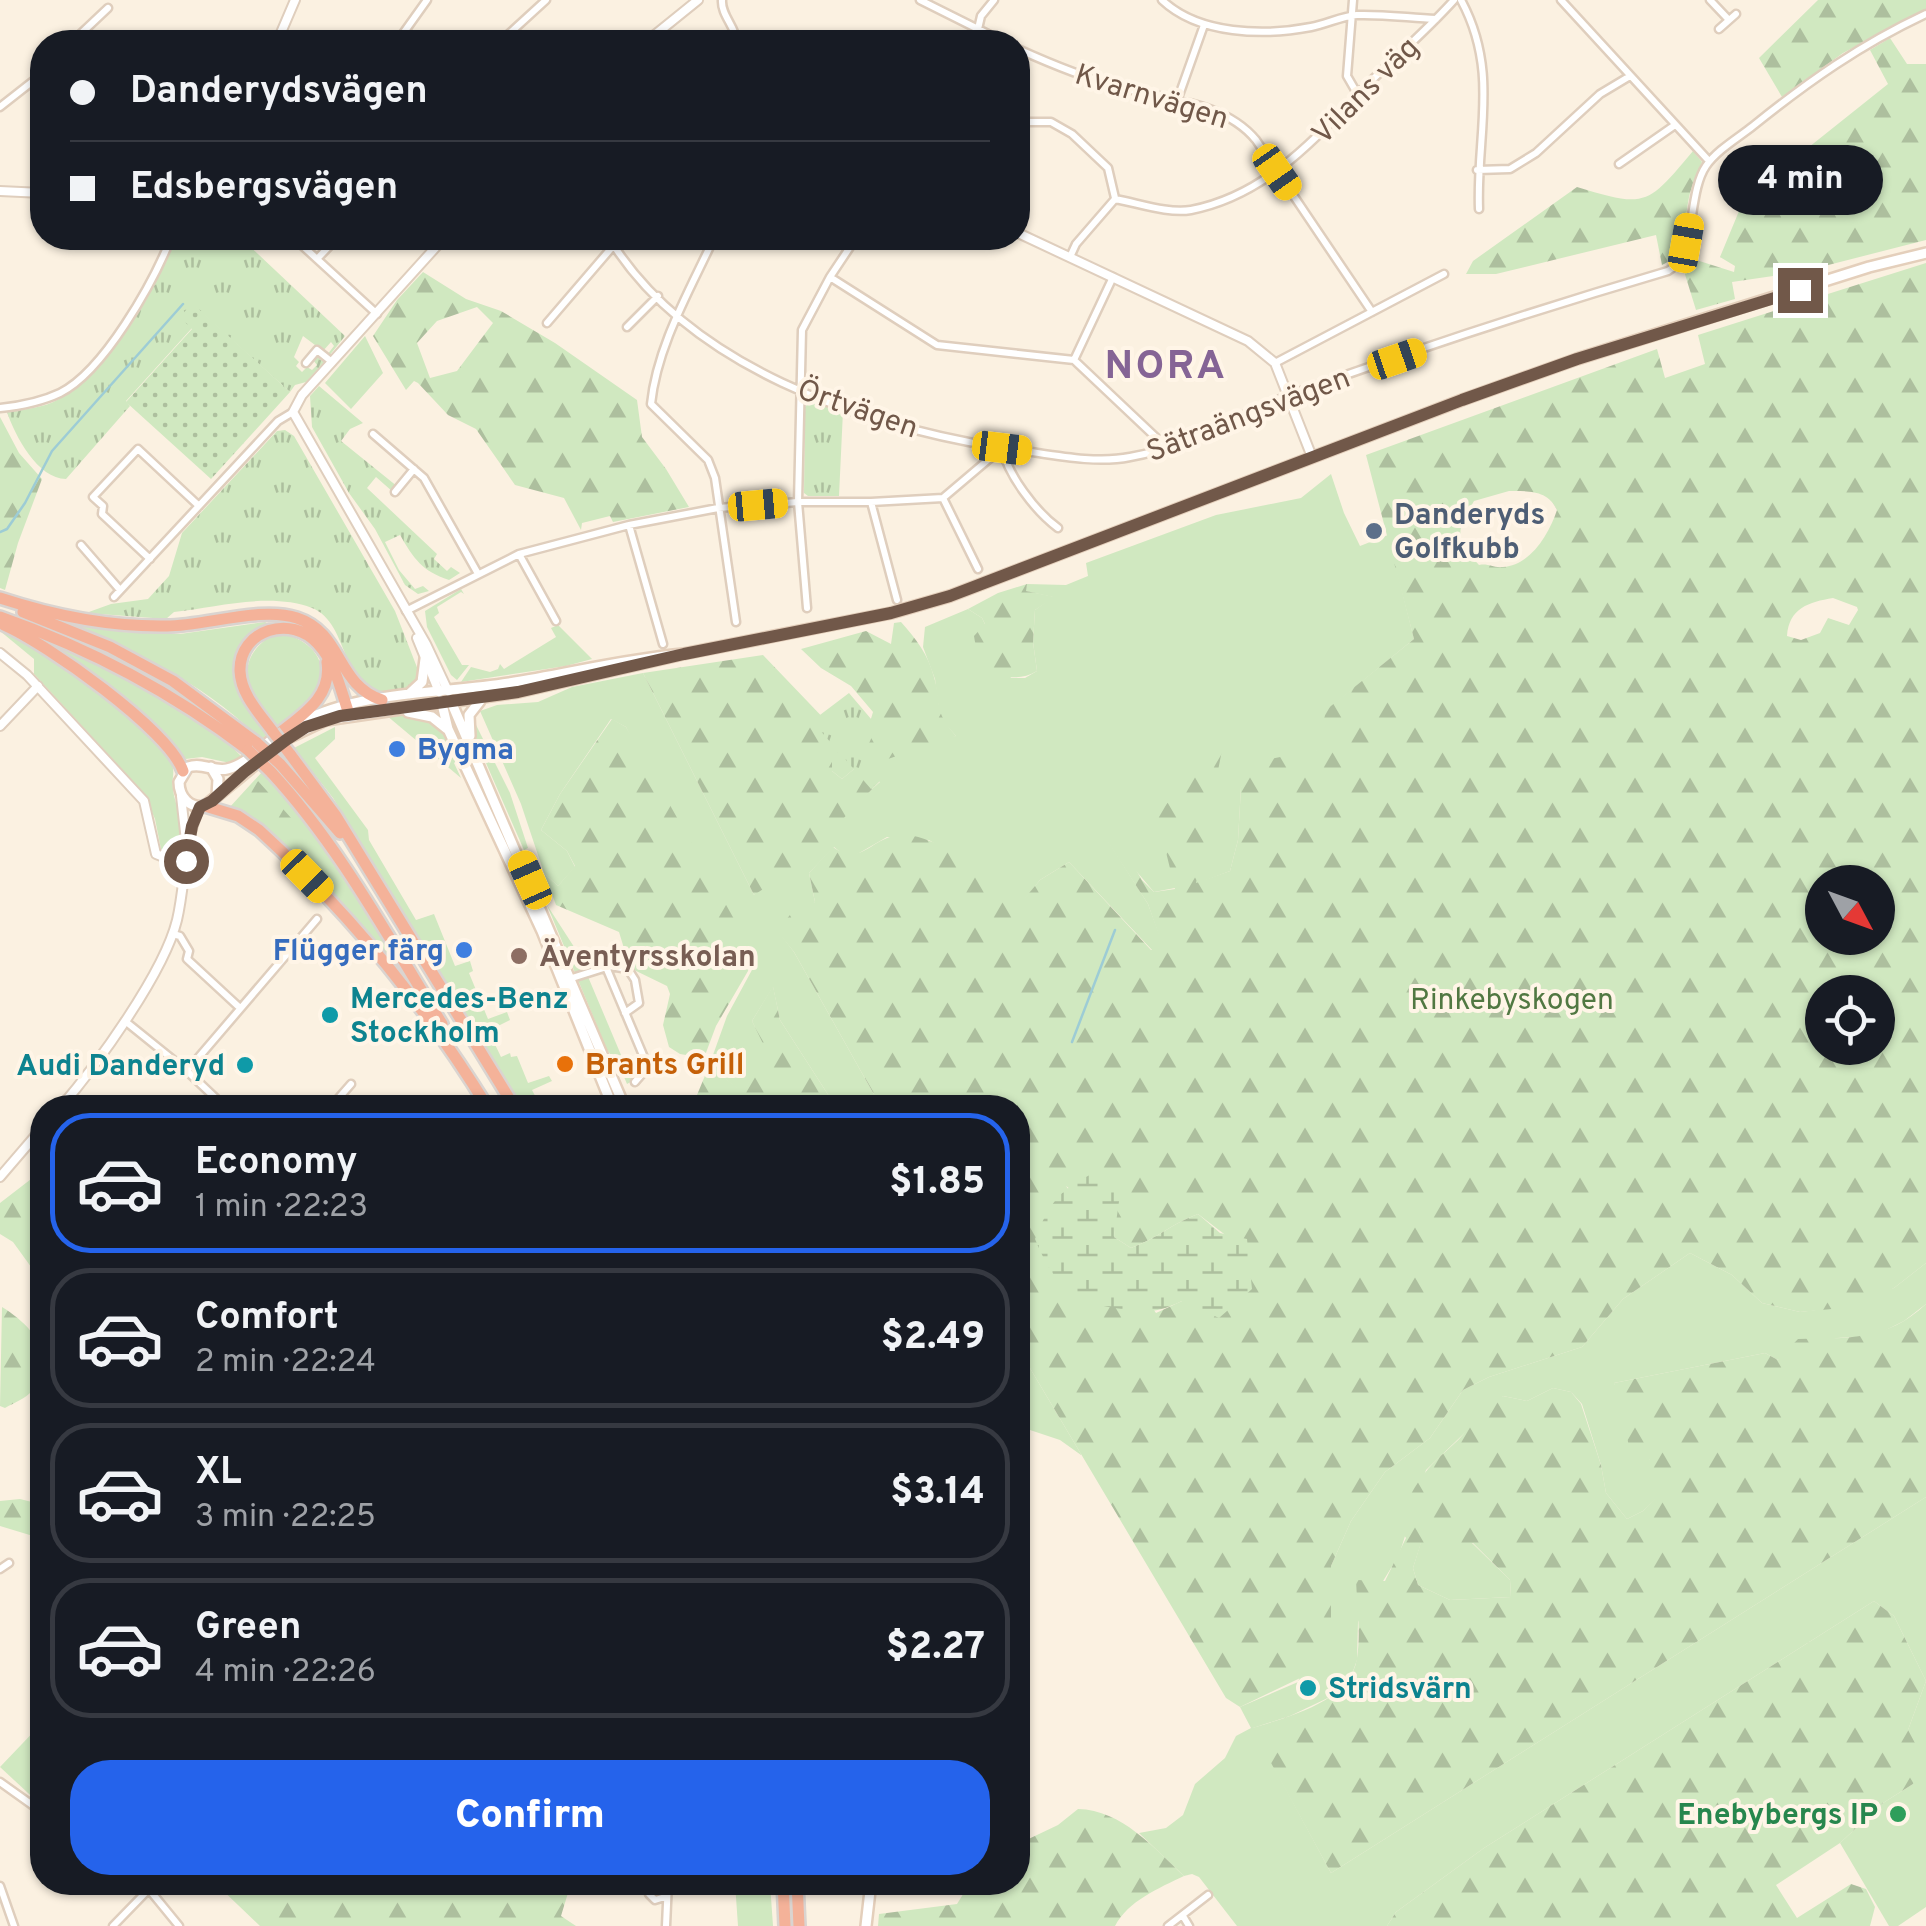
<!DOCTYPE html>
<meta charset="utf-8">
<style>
body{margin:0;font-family:Overpass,sans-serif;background:#242831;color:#f1f3f6;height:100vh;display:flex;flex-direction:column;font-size:38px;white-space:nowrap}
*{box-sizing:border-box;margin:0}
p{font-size:32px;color:#9ea1a6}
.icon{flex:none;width:55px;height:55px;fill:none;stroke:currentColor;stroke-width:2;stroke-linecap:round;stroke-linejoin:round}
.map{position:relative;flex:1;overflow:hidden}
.details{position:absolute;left:30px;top:1095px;width:1000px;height:800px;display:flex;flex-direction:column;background:#171b24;border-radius:40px;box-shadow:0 2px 8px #0004}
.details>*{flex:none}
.guide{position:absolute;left:30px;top:30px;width:1000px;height:220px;border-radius:40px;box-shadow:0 2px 8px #0004;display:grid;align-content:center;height:220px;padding:0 40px;background:#171b24}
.needle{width:65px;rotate:131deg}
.fabs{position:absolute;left:1805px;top:865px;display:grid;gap:20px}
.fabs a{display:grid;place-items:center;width:90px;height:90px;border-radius:50%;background:#171b24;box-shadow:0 2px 8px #0004;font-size:50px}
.end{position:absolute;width:45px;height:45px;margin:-22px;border:12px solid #715849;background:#fff;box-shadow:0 0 0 5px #fff}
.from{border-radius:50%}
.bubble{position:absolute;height:70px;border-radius:35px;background:#171b24;box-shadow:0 2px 8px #0004;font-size:32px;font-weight:800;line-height:70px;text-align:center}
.car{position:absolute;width:30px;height:60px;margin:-30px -15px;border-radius:12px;box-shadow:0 0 8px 2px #0007;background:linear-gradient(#f5c518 24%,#345 0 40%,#f5c518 0 76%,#345 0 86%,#f5c518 0)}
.guide b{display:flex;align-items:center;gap:35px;height:95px;font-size:38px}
.guide b+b{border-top:2px solid #363941}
.guide i{width:25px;height:25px;background:#f1f3f6}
ul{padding:18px 0 0;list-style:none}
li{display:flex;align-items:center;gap:30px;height:140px;margin:0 20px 15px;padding:0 20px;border:5px solid #363941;border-radius:40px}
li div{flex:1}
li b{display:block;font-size:38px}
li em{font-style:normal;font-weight:800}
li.selected{border-color:#2563eb}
li>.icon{width:90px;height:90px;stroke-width:1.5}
.cta{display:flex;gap:20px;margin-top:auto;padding:20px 40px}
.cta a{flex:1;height:115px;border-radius:40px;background:#2563eb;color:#fff;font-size:40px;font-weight:800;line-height:115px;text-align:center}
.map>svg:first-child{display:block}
</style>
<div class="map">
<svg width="1926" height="1926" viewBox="0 0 1926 1926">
<defs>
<pattern id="forest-firs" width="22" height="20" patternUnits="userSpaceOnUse" patternTransform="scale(2.5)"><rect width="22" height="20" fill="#d0e8c0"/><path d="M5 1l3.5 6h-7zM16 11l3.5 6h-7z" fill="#adbf9e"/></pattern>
<pattern id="wetland-marsh" width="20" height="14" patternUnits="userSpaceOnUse" patternTransform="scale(2.5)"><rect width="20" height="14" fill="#d0e8c0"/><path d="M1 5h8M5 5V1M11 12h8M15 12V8" fill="none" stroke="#adbf9e"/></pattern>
<pattern id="park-tufts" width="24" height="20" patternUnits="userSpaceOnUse" patternTransform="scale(2.5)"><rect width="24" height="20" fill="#d0e8c0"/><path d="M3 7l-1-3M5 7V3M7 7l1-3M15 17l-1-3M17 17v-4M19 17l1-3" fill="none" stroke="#adbf9e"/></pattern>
<pattern id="garden-dots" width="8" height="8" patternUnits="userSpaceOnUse" patternTransform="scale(2.5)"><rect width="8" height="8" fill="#d0e8c0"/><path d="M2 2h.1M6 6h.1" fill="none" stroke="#adbf9e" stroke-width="1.8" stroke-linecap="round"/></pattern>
</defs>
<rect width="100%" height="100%" fill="#fbf1e1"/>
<path fill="#d0e8c0" d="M365 336 383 373 351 409 325 383Z
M1331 474 1344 513 1360 546 1388 535 1414 639 1327 710 1318 750 1241 787 1238 840 1230 871 1196 884 1154 892 1101 830 1148 904 1165 950H1152L1069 862 1040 880 1024 900 929 840 887 837 854 856H845L834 847 809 873 815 902 778 931 794 952 881 1107H836L780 1020 773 987 752 1021 767 1050 743 1093 709 1066 727 1016 753 968 735 962 626 727 611 719 560 794 541 830 567 851 575 867 558 886 544 873 521 804 480 711 497 705 538 702 572 687 643 673 754 895 880 782 860 764 842 779 832 771 831 750 956 736 940 718 935 679 923 647 925 627 968 609 982 618 1011 678H1025L1037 671 1033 642 1035 610 1053 597 1025 591 1027 584 1066 585 1088 576 1086 563 1216 515 1301 498Z
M461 589 464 594 461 592 437 607 439 613 434 617 462 665H469L457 680 451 675 427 627 425 611Z
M59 620 122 632 180 634 265 622 271 625C212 644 239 700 267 734L261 740C206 684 131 648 59 620Z
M558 625 592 659 566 666 461 682 471 667 490 672 498 669 500 664 504 669 556 637 551 628Z
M0 631C64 655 124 708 169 758 177 771 171 776 173 789 175 810 196 845 167 854L161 849 155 819 144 793 34 674V659Z
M275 633C309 635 337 665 312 697 303 709 288 719 276 728 250 694 228 662 275 633Z
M45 640C109 669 193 704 241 756L230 763 202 757 186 759 147 722 43 643Z
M386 715C426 717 442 718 459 758L454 763 461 778Z
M472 717 510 793 528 848 524 850 472 731Z
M335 727V739L315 758 368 830 369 840 416 920 434 914 455 966 470 961 473 971 469 973 488 1019 507 1012 510 1020 496 1027 491 1036 501 1057 510 1053 511 1057 517 1056 528 1083 549 1076 552 1081 532 1090 541 1107H522L333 798 294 748Z
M262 772 316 835 408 977 285 847 229 808Z
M547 905 578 953 632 1081 627 1084 619 1065 607 1050Z
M1690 1253 1732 1275 1762 1303 1800 1312 1824 1309 1894 1288 1926 1263V1304L1904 1321 1874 1336 1837 1338 1778 1360 1765 1353 1614 1383 1650 1460 1660 1494 1643 1511 1627 1519 1606 1493 1601 1465 1582 1404 1571 1392 1553 1388 1527 1401 1503 1396 1426 1470 1399 1555 1358 1622 1357 1660 1352 1674 1332 1696 1290 1716 1253 1728 1331 1873 1926 1497V1907L1898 1926H1889L1840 1843 1883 1803 1913 1784 1908 1730 1926 1681 1894 1616 1874 1601 1484 1848 1396 1912 1387 1926H1237L1199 1877 1192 1874 1184 1876 1139 1833 1166 1828 1183 1815 1195 1784 1225 1758 1236 1736 1251 1728 1240 1707 1298 1682 1330 1589 1331 1566 1351 1521 1385 1472 1430 1438 1463 1390 1489 1377 1582 1347 1623 1299Z
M1018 1348 1081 1454V1455L1060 1440 1018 1426Z
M1421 1542 1472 1543 1510 1580 1511 1597 1450 1600 1418 1585 1413 1568Z
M42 1723V1806L0 1767Z"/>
<path fill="url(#forest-firs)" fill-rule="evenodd" d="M1818 0H1926V9L1843 53 1782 97 1759 58Z
M1890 38 1907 64H1926V240L1801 272 1732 282 1735 299 1696 310 1683 268 1690 258 1734 272 1735 266 1720 257 1744 199 1888 84 1870 50Z
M1693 151 1702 162C1698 172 1693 182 1690 193 1684 216 1687 254 1662 265L1656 235 1496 274H1466L1473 261 1577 187C1646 208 1647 206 1693 151Z
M1926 263V1263L1894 1288 1853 1307 1800 1312 1762 1303 1732 1275 1690 1253 1623 1299 1582 1347 1489 1377 1463 1390 1430 1438 1385 1472 1351 1521 1331 1566V1634L1319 1669 1240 1707 1226 1698 1018 1348V1108L881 1107 794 952 777 931 794 910 815 902 809 873 833 847C862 869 873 833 905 835 941 836 993 880 1024 899L1040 880 1069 862 1151 950H1164L1148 904 1100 830 1111 828 1142 880 1154 892 1175 889 1157 815 1217 746 1223 745 1196 883 1230 871 1238 840 1241 787 1259 761 1317 750 1326 710 1414 639 1366 455 1657 349 1665 378 1705 364 1698 335ZM1509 491C1529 491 1548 490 1557 510 1549 534 1531 565 1503 567 1492 568 1489 563 1479 565 1454 537 1456 532 1474 501ZM1833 598 1857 607 1858 610 1849 625 1828 618 1820 633 1801 640 1787 636C1789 608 1809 602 1833 598ZM1822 882H1878V938H1822ZM1822 992H1878V1048H1822ZM1066 1186 1115 1223 1114 1237 1131 1248C1156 1239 1173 1223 1198 1214L1228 1237 1182 1301 1156 1313Z
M423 272 466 299 501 311 555 343 637 400 642 437 666 469 689 507 613 522 610 516 582 523 581 530 564 498 515 485 476 429 448 415 418 383 414 381 406 390 373 336 397 300ZM477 307 493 323 457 371 430 378 417 343 437 321Z
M0 417 19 453 42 479 18 543 5 590 0 588Z
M1027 584 1026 591 1055 597 1035 610 1033 642 1037 671C1008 688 978 669 974 636L985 624 982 618 968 609 998 593Z
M901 622C916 639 928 654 934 677 943 708 932 708 956 736L879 762 832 751V771L842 779 860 764 880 781 795 868 754 895 643 673 763 655 831 726 867 732 873 712 851 686 821 668 801 649 866 631 891 644 894 623Z
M612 719 626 727 743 935 735 962 749 966 748 971 716 1026 704 1058 680 1054 669 1047 663 1025 670 994 667 986 630 968 619 932 556 905 544 873 558 886 575 866 567 851 541 830 560 794Z
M258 781 300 828 285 844 240 800Z
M773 986 780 1020 836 1107H692L709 1066 743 1092 766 1050 752 1021Z
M35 1176 42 1181V1268L34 1271 13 1242 0 1234V1203Z
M1926 1304V1497L1331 1873 1252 1728C1287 1717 1351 1702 1357 1658 1361 1633 1357 1605 1356 1580L1385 1581 1406 1538 1397 1525C1404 1506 1415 1484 1428 1469 1447 1447 1471 1436 1477 1407L1503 1396 1527 1401 1553 1388 1571 1392 1581 1404 1601 1465 1606 1493 1627 1519 1643 1511 1659 1494 1645 1468 1650 1460 1629 1446 1614 1383 1765 1353 1778 1360 1798 1339C1848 1338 1887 1341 1926 1304ZM1421 1543H1473L1510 1580 1511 1597 1450 1600 1418 1585 1413 1568Z
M2 1307C33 1326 58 1356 32 1391 26 1398 14 1403 5 1408L0 1406Z
M20 1499 32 1502 42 1511V1548L33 1536 0 1526V1501Z
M1874 1601 1894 1616 1926 1681 1908 1730 1924 1760 1913 1784 1883 1803 1840 1843 1776 1885 1797 1918 1851 1884 1866 1889 1875 1907 1870 1926H1387L1396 1912 1484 1848Z
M1078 1809C1122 1810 1154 1848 1184 1876 1159 1888 1128 1901 1115 1926H878L879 1914 957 1904 970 1883 1018 1882V1844L1058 1825Z
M215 1883H571L561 1916 576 1926H260Z
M735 1883H770L773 1926H738Z"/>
<path fill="url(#wetland-marsh)" d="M1098 1171 1121 1187 1114 1237 1131 1248C1156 1239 1173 1223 1198 1214L1220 1233 1247 1239 1252 1289 1219 1318 1182 1301C1156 1313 1149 1313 1121 1309 1072 1303 1054 1285 1035 1239 1051 1200 1060 1189 1098 1171Z"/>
<path fill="url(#park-tufts)" d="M175 238H241L345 336 329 356 327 355 334 346 331 342 323 351 303 336 294 357 299 362 296 366 302 372 307 367 312 370 317 365 313 360 319 355 326 360 306 382 295 385 290 392 192 304V328L126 401 130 406 66 479C38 479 15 436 7 412 25 409 44 408 59 399 110 371 156 290 175 238Z
M319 386 363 423 350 429 341 441 398 487 393 492 376 477 367 488 437 554 434 559 447 571 451 567 460 573 449 580C422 571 414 559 400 535L385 542 399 570 415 589 423 586 429 591 418 594 405 585 375 529 349 493 312 427 310 396Z
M811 400 843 411 839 496H808L804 493 805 407Z
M285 430 294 436 395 611 420 675C415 687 410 691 398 693 338 702 353 624 312 608 270 592 218 607 174 612L166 619 86 613 111 604 148 599 169 576 182 533 277 431Z
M849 693 877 726 864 754 885 773 871 789 812 721Z"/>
<path fill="url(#garden-dots)" d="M192 303 290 392 211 479 126 402 192 329 180 317Z"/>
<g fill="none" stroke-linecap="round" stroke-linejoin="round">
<path stroke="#9dccd5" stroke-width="2.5" d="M0 532 7 529 25 503 52 451 183 304
M1072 1042 1115 930"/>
<g stroke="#dfcebd" stroke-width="11">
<path id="minor" d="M722 0C721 15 735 26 737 42
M920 0 1004 42
M1162 0C1199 35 1264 36 1311 27 1327 24 1342 16 1357 15 1383 14 1410 18 1436 19
M1353 0 1347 76 1358 95
M1461 0C1500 72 1476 135 1479 209
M1561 0 1709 161
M1710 0 1729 20
M1719 29 1736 14
M72 42 108 8
M206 42 208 37 220 42
M397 42 427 0
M500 42 546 0
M975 42 981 16 994 0
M1018 49C1051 64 1085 78 1120 87 1166 100 1224 101 1256 140L1372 312
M1177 101 1204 25
M0 107 42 74
M1018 122H1051L1072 134 1108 168 1115 198
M1619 164 1675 125
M1477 170 1510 169 1536 153 1600 94 1630 76
M294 238 377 314
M609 238C688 367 861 425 1002 448 1008 475 1035 511 1058 528
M714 238C690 290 657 346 651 404L708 460 715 478 736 622
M1070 257 1076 244 1115 199C1138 203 1168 214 1191 210 1269 195 1319 134 1371 81 1399 54 1428 29 1454 0
M317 259 337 238
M830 277 937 345 1074 360 1166 447
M547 323 614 245
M627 327 658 296
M1074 360 1113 277
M306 363 317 350 332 362
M1275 363 1444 274
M0 408C20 406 41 402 60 393 104 371 153 283 171 238
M373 434 424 478 477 572
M395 492 414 469
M943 498 978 569
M871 502 897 600
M629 525 663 644
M81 545 120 590
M519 554 556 621
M150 559 102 514 103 506 93 497 138 449 199 506
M114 597 278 421 293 412
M807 608 798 502 802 330 830 277 856 238
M406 611 519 554 629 525 718 508 798 502H871L943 498 1002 448C1042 452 1090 465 1130 457 1189 447 1238 414 1293 394 1416 349 1542 308 1668 271 1697 255 1687 194 1706 166 1717 150 1738 138 1753 126 1809 81 1860 45 1926 14
M173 934 180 936 189 951 187 959 240 1008
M606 967 648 1067 635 1082
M572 978 610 966 628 969 635 980 639 1003 625 1013
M125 1021 187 1071 226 1108
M187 1071 317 919
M330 1108 351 1084
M0 1569 9 1563
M0 1782 42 1812
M143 1882 179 1926
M651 1882 649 1894 655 1900 665 1897 668 1891
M0 1886 14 1926
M1183 1916 1189 1926
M113 1926 149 1889
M666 1926 668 1882
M1168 1926 1208 1895"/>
</g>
<g stroke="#dfcebd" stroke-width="12">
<path id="tertiary" d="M277 42 295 0
M646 42 698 0
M0 191 42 193
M1018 233 1248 341 1275 363 1312 457
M444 238 302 395 293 412 426 644 448 691
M417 638 439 692
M0 653 27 675 144 801 156 854 171 860 186 861
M0 726 38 686
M181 796 186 841
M60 1108C97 1065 164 973 177 920 186 882 183 843 200 807
M0 1177 42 1128"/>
</g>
<g stroke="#e4cfbb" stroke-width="14">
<path id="secondary" d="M409 694 422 682 425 659
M450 699 625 1108
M441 700 448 729 542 931 613 1108
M408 712 432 717 447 729
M299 723C361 690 441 694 509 683 567 674 625 659 683 654
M280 732C266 744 246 765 227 769 213 772 203 762 188 767L179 782C179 797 190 809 205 806L286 739 326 720 518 692 683 654 891 613 950 596 1462 400 1577 359 1869 267 1926 253
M470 736 469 715 480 701
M211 767 218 779 217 796
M866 1926 871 1882"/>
</g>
<g stroke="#dad4d0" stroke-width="16">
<path id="motorway" d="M0 598C52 615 111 627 167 626 205 626 261 606 297 618 343 633 336 685 382 700
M23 612 110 647 173 681 257 743
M0 617C91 649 172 692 248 750
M4 625C47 644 168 729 183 771
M273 732C260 714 241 695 240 671 239 629 292 614 318 644 335 662 341 691 349 714
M281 732C305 713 332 696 327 662
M290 754 336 816 515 1108
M280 764 340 833
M271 772C340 847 388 937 442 1024
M205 806 238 816 259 830C349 912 424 1004 488 1108
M783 1882 785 1926
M797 1882 799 1926"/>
</g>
<use href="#minor" stroke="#fff" stroke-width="6"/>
<use href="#tertiary" stroke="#fff" stroke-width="8"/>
<use href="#secondary" stroke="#fff" stroke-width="9"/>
<use href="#motorway" stroke="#f4b299" stroke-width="11"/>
<g stroke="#dad4d0" stroke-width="16" stroke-linecap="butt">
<path id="motorway-bridge" d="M273 732 290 754
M257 743 280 764
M248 750 271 772"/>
</g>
<use href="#motorway-bridge" stroke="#f4b299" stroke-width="11"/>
</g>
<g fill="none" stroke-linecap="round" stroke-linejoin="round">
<path stroke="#715849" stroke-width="12" d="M186 861 192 826 200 807 212 801 244 772 286 740 306 727 340 716 518 692 684 654 891 613 950 596 1462 400 1577 359 1800 290"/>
</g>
<circle fill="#5c6f8a" stroke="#fff5e7" stroke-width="4" cx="1374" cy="531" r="10"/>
<g fill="#3f7fe0" stroke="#fff5e7" stroke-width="4">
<circle cx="397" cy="749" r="10"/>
<circle cx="464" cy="950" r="10"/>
</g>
<circle fill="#8d6e63" stroke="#fff5e7" stroke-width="4" cx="519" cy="956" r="10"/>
<g fill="#0f9aa8" stroke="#fff5e7" stroke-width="4">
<circle cx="330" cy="1015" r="10"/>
<circle cx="245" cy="1065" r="10"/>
<circle cx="1308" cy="1688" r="10"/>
</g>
<circle fill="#e8710a" stroke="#fff5e7" stroke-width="4" cx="565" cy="1064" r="10"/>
<circle fill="#2e9e5b" stroke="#fff5e7" stroke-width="4" cx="1898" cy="1814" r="10"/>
<g text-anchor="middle" stroke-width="8" stroke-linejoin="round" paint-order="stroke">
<g font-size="30" fill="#715849" stroke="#fff5e7">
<text transform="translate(1365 90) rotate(-45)" y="10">Vilans väg</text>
<text transform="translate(1152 96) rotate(17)" y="10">Kvarnvägen</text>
<text transform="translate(858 408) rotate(19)" y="10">Örtvägen</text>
<text transform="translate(1248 414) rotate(-21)" y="10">Sätraängsvägen</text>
</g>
<g font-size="30" font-weight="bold" fill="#4e5e75" stroke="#fff5e7" text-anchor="start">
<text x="1394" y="524">Danderyds<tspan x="1394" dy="34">Golfkubb</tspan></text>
</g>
<g font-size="30" font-weight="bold" fill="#366cbe" stroke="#fff5e7" text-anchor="start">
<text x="417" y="759">Bygma</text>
<text x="444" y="960" text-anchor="end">Flügger färg</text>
</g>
<g font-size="30" font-weight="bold" fill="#785e54" stroke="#fff5e7" text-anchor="start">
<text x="539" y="966">Äventyrsskolan</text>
</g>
<g font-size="30" font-weight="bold" fill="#0d838f" stroke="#fff5e7" text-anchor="start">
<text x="350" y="1008">Mercedes-Benz<tspan x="350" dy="34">Stockholm</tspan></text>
<text x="225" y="1075" text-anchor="end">Audi Danderyd</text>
<text x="1328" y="1698">Stridsvärn</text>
</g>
<g font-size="30" fill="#517842" stroke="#fff5e7">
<text x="1512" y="1009">Rinkebyskogen</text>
</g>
<g font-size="30" font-weight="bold" fill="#c56008" stroke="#fff5e7" text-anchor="start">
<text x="585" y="1074">Brants Grill</text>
</g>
<g font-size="30" font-weight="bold" fill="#27864d" stroke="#fff5e7" text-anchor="end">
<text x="1878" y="1824">Enebybergs IP</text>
</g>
<g font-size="40" font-weight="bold" letter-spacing="2.5" fill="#856495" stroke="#fff5e7">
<text x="1166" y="378">NORA</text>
</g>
</g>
</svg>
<div class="fabs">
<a><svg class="needle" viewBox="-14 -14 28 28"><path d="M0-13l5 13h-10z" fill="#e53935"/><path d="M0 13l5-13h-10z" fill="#9ea1a6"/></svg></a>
<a><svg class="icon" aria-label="locate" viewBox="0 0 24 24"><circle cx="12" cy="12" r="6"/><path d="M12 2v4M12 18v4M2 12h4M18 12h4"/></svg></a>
</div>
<i class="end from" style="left:186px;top:861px"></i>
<i class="end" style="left:1800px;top:290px"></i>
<div class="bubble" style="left:1718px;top:145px;width:165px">4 min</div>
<i class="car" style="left:1277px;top:172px;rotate:145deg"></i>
<i class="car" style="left:1686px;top:243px;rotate:10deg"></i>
<i class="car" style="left:1397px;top:359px;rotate:71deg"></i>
<i class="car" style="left:1002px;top:448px;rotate:97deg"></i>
<i class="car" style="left:758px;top:505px;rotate:85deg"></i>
<i class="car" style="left:307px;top:876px;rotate:136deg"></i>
<i class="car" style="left:530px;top:880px;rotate:336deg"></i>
<div class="guide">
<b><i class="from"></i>Danderydsvägen</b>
<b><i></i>Edsbergsvägen</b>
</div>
<section class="details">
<ul>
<li class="selected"><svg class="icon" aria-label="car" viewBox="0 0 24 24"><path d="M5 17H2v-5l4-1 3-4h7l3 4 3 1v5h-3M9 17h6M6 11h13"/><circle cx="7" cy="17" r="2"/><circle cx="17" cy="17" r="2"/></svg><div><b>Economy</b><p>1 min · 22:23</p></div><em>$1.85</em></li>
<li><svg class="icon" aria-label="car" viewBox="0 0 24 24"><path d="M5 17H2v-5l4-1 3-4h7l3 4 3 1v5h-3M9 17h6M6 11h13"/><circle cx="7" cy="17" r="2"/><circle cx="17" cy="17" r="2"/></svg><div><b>Comfort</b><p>2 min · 22:24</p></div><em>$2.49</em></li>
<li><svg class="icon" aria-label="car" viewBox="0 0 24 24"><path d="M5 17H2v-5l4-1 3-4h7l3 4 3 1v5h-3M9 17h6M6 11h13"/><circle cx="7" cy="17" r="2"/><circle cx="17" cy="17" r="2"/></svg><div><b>XL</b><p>3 min · 22:25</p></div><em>$3.14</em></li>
<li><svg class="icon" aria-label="car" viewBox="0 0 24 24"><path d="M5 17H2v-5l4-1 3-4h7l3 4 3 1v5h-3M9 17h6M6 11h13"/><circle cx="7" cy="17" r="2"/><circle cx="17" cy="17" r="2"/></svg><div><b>Green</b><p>4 min · 22:26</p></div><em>$2.27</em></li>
</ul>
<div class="cta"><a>Confirm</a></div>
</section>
</div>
